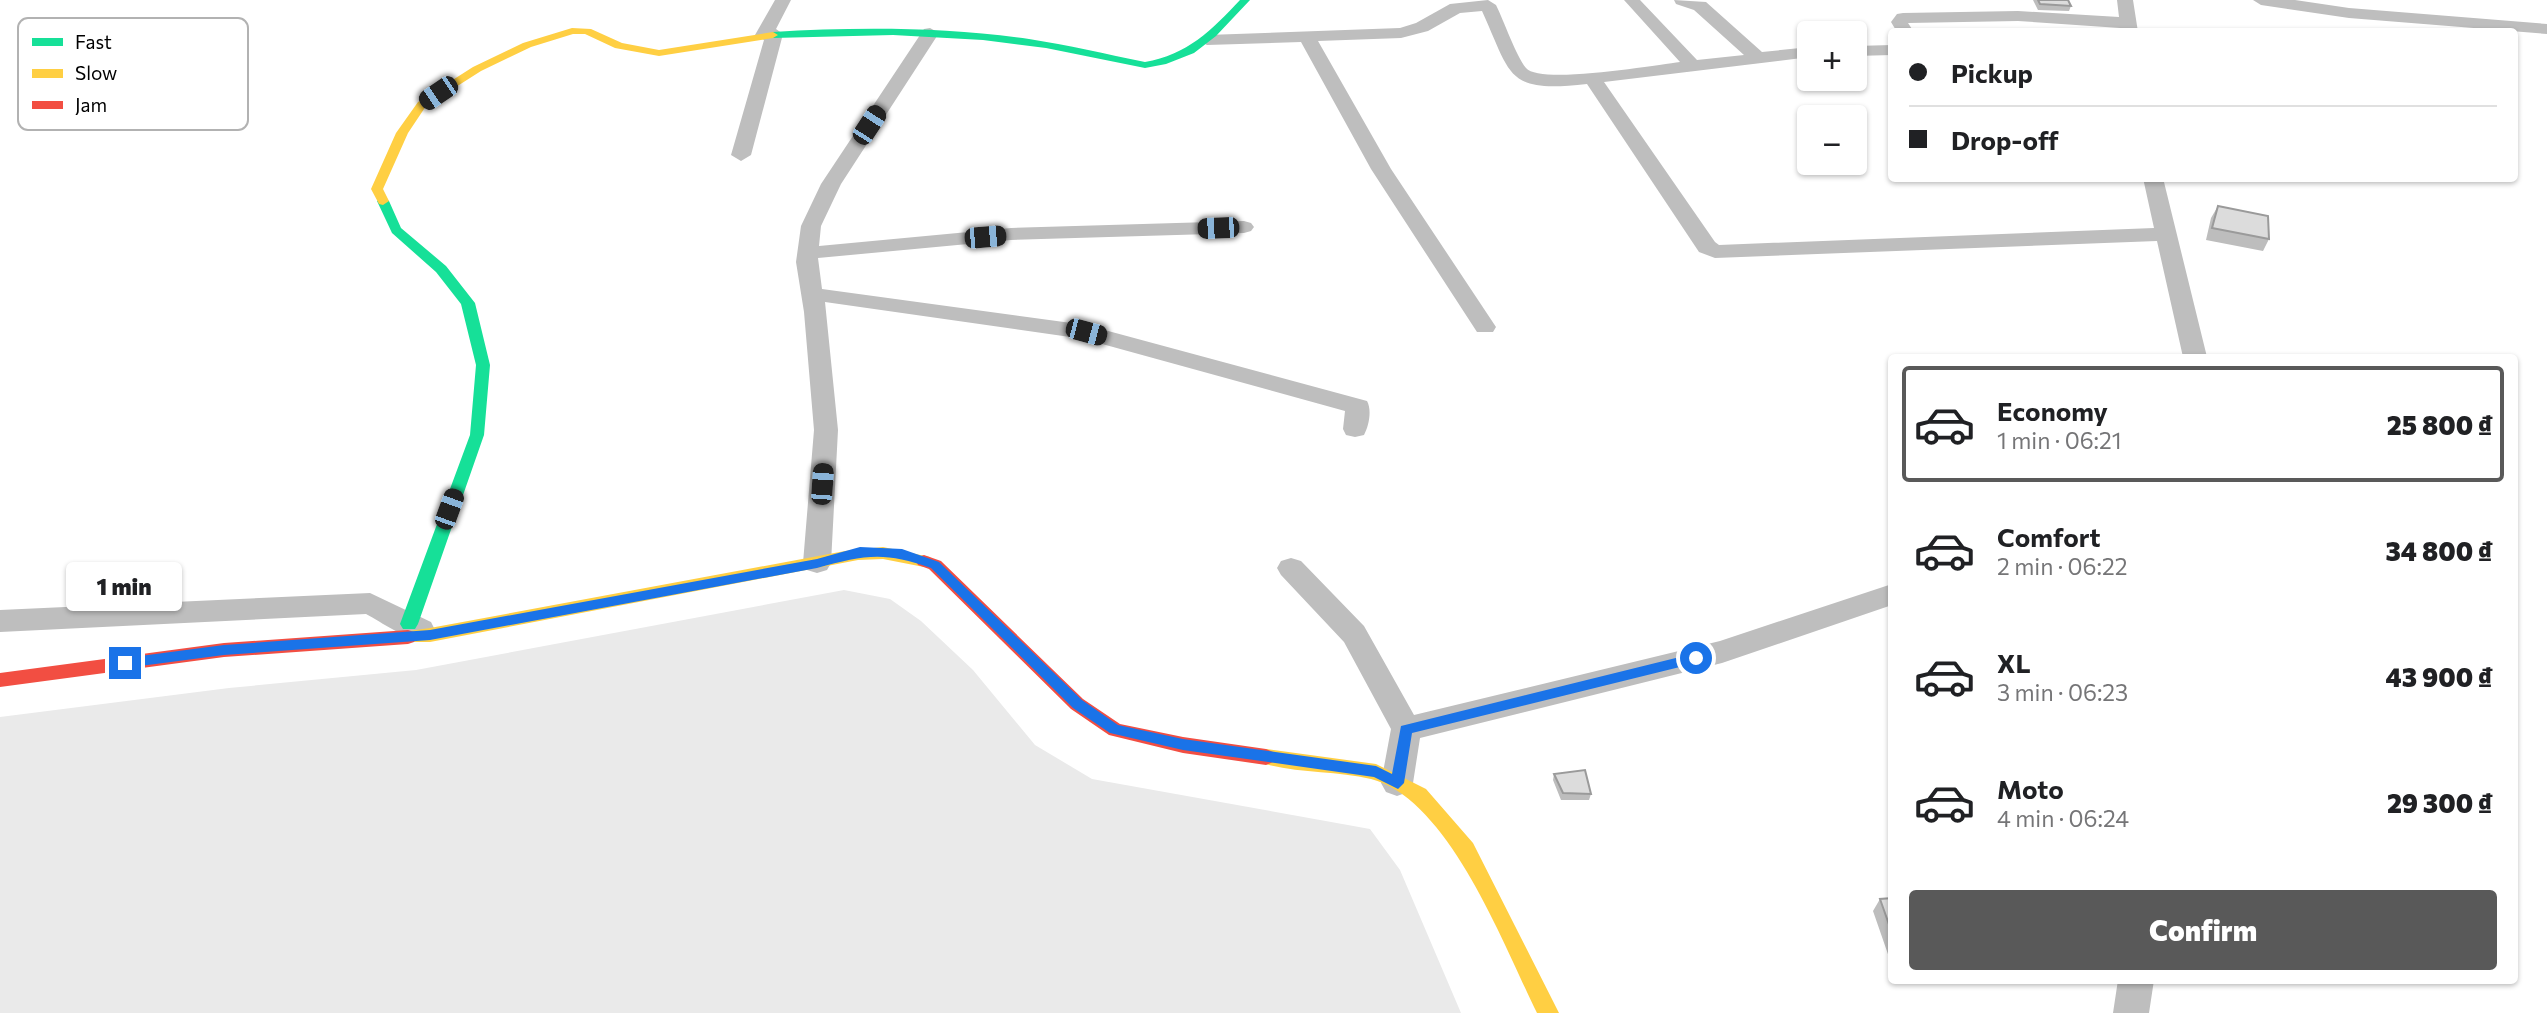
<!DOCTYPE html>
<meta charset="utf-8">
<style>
body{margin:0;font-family:Commissioner,sans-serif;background:#f6f6f6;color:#202124;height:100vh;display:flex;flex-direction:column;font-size:26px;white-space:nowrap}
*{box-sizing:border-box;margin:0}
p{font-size:23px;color:#757577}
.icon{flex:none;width:38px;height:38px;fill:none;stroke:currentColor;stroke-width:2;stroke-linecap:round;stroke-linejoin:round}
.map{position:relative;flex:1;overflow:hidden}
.sheet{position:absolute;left:1888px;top:354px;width:630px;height:630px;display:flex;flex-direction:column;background:#fff;border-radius:7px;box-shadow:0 2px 5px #0004}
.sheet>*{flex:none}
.guide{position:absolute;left:1888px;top:28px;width:630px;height:154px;border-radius:7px;box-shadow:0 2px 5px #0004;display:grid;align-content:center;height:154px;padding:0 21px;background:#fff}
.tools{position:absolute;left:1797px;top:21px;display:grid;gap:14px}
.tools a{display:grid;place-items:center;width:70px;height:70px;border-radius:7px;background:#fff;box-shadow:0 2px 5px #0004;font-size:35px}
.end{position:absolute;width:32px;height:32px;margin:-16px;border:9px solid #1a73e8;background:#fff;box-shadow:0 0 0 4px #fff}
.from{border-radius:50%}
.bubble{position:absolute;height:49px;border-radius:7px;background:#fff;box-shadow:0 2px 5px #0004;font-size:23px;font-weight:800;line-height:49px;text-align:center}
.car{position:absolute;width:21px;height:42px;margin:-21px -10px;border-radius:9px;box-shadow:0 0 5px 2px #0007;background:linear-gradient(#222 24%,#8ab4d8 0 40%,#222 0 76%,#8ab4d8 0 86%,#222 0)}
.guide b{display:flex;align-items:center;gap:24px;height:66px;font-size:26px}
.guide b+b{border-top:2px solid #e0e0e0}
.guide i{width:18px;height:18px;background:#202124}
ul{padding:12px 0 0;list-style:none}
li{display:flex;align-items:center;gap:21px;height:116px;margin:0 14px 10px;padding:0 7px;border:4px solid transparent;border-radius:7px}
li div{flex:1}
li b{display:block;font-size:26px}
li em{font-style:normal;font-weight:800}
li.active{border-color:#595959}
li>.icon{width:63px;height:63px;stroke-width:1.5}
.cta{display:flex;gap:14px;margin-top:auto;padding:14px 21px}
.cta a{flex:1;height:80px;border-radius:7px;background:#595959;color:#fff;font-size:28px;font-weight:800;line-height:80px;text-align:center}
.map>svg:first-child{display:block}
</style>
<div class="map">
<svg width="2547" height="1013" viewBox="0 0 2547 1013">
<rect width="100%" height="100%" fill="#fff"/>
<path fill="#eaeaea" d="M844 590 890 599 921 621 973 670 1035 745 1092 779 1370 829 1400 870 1461 1013H0V717L229 688 416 670Z"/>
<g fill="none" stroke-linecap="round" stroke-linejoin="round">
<path fill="#bebebe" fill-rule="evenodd" d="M775 0H791L776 29 783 34 751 155 741 161 731 155 764 40 755 35Z
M1488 0 1496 5C1504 21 1516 56 1526 68 1540 85 1655 65 1680 62L1624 0H1640L1697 60 1744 55 1694 10 1676 4 1674 0 1706 2 1762 52 1810 47V57L1604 82 1715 242 1719 245 2154 228 2143 178H2163L2207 357H2183L2157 241 1715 258 1699 252 1587 84C1506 93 1512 77 1482 11L1460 13 1428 31 1401 38 1318 41 1391 169 1496 327 1493 332H1477L1371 169 1301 42 1207 45 1198 40 1207 35 1400 28 1416 23 1450 4Z
M2117 0H2133L2138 32H2120V28L2018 21 1908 23 1914 32H1897L1891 22 1897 14 1903 13 2018 11 2119 17Z
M2253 0H2295L2349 8 2547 24V34L2349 18 2261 5Z
M930 28 939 33 841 184 821 226 819 246 1011 228 1244 221 1251 223 1254 227 1251 231 1244 233 1011 240 818 258 822 289 1086 325 1367 401C1372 410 1369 426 1364 435L1355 437 1346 435 1343 429 1345 411 1084 339 825 302 838 430 831 563 827 570 817 573 807 570 803 563 814 430 804 312 796 262 801 226 821 184 924 29Z
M1892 45V55L1855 56V46Z
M1291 558 1301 561 1364 626 1414 715 1720 641 1892 584V605L1722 663 1420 738 1413 783 1408 792 1397 796 1386 792 1381 783 1391 729 1344 642 1281 575 1277 568 1281 561Z
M370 593 431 622 435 630 431 638C410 644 385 624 366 614L0 632V610Z
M2118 980H2154L2149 1013H2113Z"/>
<path fill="#16e098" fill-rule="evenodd" d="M1240 0H1250L1216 36 1194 53 1166 64 1145 68 1046 48 983 40 893 35 773 38 768 35 773 32C858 27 945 27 1029 39 1068 45 1106 54 1145 62 1187 55 1212 30 1240 0Z
M383 197 389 201 401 228 446 266 475 303 490 365 484 435 418 624 415 629H403L400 624 470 435 476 365 461 304 436 272 392 233 377 201Z"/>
<path fill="#ffcf43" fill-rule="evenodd" d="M572 28 591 29 622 43 659 50 773 32 778 35 773 38 659 56 615 48 585 34H573L531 47 481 71 426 106 408 133 383 189 389 201 383 205 379 204 371 189 396 133 418 102 473 67 523 43Z
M883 547 930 557 932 561 930 565 924 567 883 559 858 560 430 642H402L399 637 402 632 430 628 845 551Z
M1266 749 1376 764 1426 789 1473 843 1559 1013H1537C1504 946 1449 799 1371 779 1335 770 1295 774 1259 762L1257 757 1259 752Z"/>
<path fill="#f24e42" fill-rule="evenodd" d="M924 555 941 561 1083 699 1120 724 1183 737 1266 749 1273 752 1275 757 1273 762 1266 765 1183 753 1109 735 1071 709 929 569 918 565 916 561 918 557Z
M408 630 414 632 417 637 414 642 408 644 224 657 0 687V673L224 643Z"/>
</g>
<path fill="#bdbdbd" d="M2033 0H2068L2071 6 2069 11 2038 10Z
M2218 206 2269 239 2263 251 2206 240 2211 218Z
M1554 774 1591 794 1589 800H1561L1553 780Z
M1892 898V960H1890L1873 911 1880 899Z"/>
<path fill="#dcdcdc" stroke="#9a9a9a" stroke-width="2" d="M2038 0H2068L2071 6 2040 4Z
M2218 206 2268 216 2269 239 2212 228Z
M1585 770 1591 794 1563 793 1554 774Z
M1892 898V933L1880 899Z"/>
<path fill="#1a73e8" d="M860 547 902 549 939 562 1082 700 1118 725 1183 739 1376 766 1392 774 1401 726 1696 653 1702 658 1696 663 1412 733 1404 783 1398 789 1374 777 1183 750 1110 733 1073 708 931 568C884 551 864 555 817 568L430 640 224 655 125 668 118 663 125 658 224 645 430 630 817 559Z"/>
<rect x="18" y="18" width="230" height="112" rx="10" fill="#fff" stroke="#b2b2b2" stroke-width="2"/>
<rect x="32" y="38" width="31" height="8" fill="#16e098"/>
<rect x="32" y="69" width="31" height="9" fill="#ffcf43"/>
<rect x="32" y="101" width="31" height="8" fill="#f24e42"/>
<g font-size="19" fill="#000">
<text x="75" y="49">Fast</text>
<text x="75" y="80">Slow</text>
<text x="75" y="112">Jam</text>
</g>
</svg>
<div class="tools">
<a>+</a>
<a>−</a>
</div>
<i class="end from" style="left:1696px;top:658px"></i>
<i class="end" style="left:125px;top:663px"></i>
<div class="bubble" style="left:66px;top:562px;width:116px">1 min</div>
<i class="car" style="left:438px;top:93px;rotate:236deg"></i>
<i class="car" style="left:869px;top:125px;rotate:33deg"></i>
<i class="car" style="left:1218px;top:228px;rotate:268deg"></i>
<i class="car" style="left:985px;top:237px;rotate:85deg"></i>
<i class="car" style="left:1086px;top:332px;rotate:105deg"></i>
<i class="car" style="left:822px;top:484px;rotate:4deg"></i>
<i class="car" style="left:449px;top:509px;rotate:20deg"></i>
<div class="guide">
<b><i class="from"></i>Pickup</b>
<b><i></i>Drop-off</b>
</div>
<section class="sheet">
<ul>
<li class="active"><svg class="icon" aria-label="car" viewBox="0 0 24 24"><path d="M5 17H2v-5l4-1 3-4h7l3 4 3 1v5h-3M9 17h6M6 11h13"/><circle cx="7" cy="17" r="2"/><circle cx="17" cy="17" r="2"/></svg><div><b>Economy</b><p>1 min · 06:21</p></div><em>25 800 ₫</em></li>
<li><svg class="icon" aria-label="car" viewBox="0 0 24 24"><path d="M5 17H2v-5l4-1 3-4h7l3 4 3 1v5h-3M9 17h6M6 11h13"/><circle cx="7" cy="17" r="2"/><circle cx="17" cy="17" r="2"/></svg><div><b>Comfort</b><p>2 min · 06:22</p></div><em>34 800 ₫</em></li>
<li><svg class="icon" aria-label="car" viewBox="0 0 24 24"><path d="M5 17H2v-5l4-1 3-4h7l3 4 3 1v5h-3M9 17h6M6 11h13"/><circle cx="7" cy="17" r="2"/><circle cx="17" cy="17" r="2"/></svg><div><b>XL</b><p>3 min · 06:23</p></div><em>43 900 ₫</em></li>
<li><svg class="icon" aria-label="car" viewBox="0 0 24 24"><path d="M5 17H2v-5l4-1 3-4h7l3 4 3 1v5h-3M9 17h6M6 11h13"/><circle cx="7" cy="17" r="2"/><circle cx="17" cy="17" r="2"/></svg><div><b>Moto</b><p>4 min · 06:24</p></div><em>29 300 ₫</em></li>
</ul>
<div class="cta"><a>Confirm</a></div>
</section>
</div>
